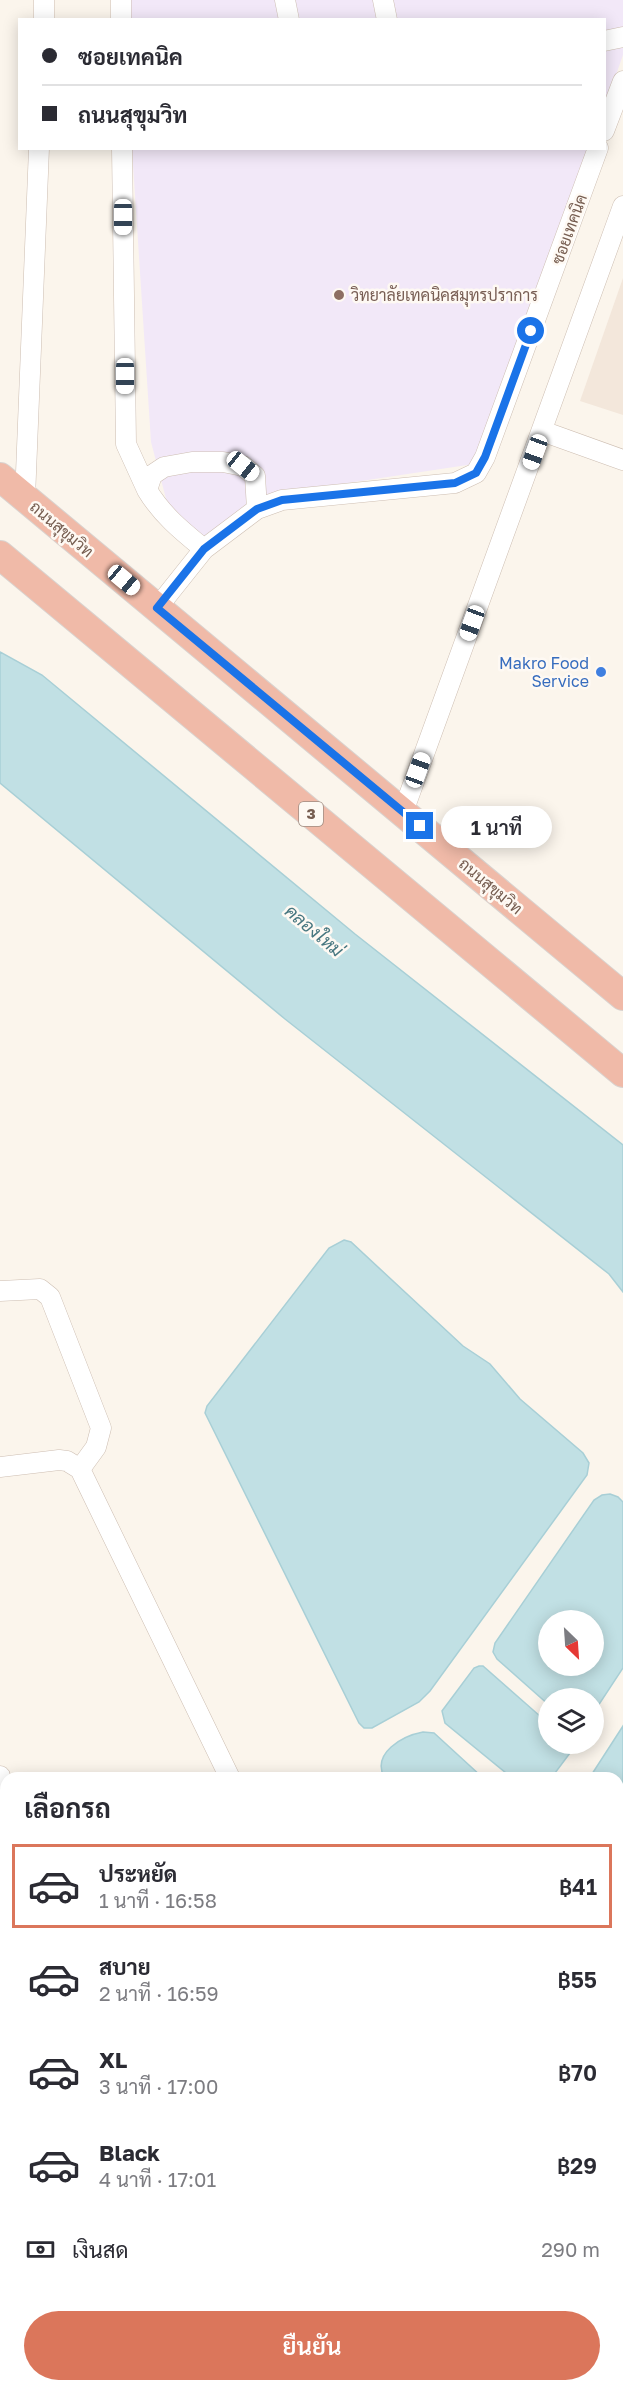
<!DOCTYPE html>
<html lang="th">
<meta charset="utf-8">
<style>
body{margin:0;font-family:"Golos Text",Sarabun,sans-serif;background:#f7f7f7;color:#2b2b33;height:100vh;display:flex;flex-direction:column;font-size:22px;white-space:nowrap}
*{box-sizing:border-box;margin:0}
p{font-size:20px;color:#7c7c81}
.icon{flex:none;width:33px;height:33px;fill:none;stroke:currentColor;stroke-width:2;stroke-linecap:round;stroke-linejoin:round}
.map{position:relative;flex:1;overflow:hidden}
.drawer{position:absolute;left:0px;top:1772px;width:624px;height:620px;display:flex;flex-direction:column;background:#fff;border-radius:18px 18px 0 0;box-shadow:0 3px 15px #0003}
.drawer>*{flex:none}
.banner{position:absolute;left:18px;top:18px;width:588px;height:132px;border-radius:0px;box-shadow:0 3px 15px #0003;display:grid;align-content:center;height:132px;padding:0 24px;background:#fff}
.needle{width:39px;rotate:155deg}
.tools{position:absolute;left:538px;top:1610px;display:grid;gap:12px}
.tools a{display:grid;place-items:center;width:66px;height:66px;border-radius:50%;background:#fff;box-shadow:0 3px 15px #0003;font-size:30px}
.end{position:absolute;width:27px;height:27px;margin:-14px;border:8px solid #1a73e8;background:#fff;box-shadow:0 0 0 3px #fff}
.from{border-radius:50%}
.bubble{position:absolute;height:42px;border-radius:21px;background:#fff;box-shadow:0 3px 15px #0003;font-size:20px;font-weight:600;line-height:42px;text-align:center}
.car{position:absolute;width:18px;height:36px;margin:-18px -9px;border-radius:8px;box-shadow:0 0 4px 2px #0007;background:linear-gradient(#fff 24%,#345 0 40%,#fff 0 76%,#345 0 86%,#fff 0)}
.banner b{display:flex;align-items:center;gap:21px;height:57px;font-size:22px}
.banner b+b{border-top:2px solid #e1e1e2}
.banner i{width:15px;height:15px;background:#2b2b33}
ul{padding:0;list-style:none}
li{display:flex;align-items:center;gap:18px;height:84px;margin:0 12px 9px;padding:0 12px;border:3px solid transparent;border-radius:0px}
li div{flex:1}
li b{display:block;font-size:22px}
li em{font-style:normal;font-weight:600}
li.on{border-color:#db765b}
li>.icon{width:54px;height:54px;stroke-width:1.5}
h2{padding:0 24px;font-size:27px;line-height:72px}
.pay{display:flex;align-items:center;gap:15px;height:66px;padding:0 24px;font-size:22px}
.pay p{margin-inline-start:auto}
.cta{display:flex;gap:12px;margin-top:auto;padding:12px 24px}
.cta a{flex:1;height:69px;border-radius:36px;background:#db765b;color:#fff;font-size:24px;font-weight:600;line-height:69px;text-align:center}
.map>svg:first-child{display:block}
</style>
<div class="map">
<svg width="623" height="2390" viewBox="0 0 623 2390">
<rect width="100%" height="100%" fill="#fbf5ec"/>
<path fill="#f3e7db" d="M623 278V415L580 401Z"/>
<path fill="#f2e8f8" d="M122 0H623V55L605 106 604 20H123Z
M132 149H589L474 464 268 495 206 538 169 510 151 442Z"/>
<path fill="#c1e0e4" stroke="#a8cfd6" stroke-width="1.5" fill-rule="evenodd" d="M0 652 42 675 355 934 623 1145V1292L609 1274 285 1019 0 783Z
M344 1240 351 1242 463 1346 490 1364 520 1399 583 1453 589 1463 587 1475 430 1691 419 1702 372 1728H364L359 1723 205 1413 207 1406 329 1248Z
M610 1494 618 1497 623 1502V1668L594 1712V1698H549V1705L497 1659 493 1652 495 1643 594 1500 602 1495ZM549 1620H594V1665H549Z
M479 1666H483L549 1724V1743H569L570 1753 552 1777H511L445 1723 442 1711 474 1668Z
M623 1726V1886L618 1882V1778L590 1777Z
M423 1732 434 1733 482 1777H384C372 1753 402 1736 423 1732Z
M618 1903 623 1907V1983L618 1991Z
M623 2026V2283L618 2271V2034Z"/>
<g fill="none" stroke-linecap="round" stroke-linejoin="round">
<g stroke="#cdbeb2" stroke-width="21">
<path id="minor" d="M121 0V20
M285 0 289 20
M383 0 387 20
M44 20V0
M604 41 623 37
M604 131 623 81
M122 148 126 444 147 490
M542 431 623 460
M25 498 39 148
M204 549C182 531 162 515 147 490L152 475 164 467 192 462H223L243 466 255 476 257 509
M157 608 204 549 257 509 282 500 455 483 476 473 485 457 598 148
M403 812 623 206
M0 1291 40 1289 50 1297 101 1428 96 1447 80 1469
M0 1467 59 1460 67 1461 80 1469 230 1778
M0 1776 6 1819
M90 2385 91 2390
M338 2385V2390
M527 2385 529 2390"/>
</g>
<g stroke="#d9d2ce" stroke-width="30">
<path id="highway" d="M0 477 623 996
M0 555 623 1073"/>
</g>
<use href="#minor" stroke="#fff" stroke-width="20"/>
<use href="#highway" stroke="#f0baa8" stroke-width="28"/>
</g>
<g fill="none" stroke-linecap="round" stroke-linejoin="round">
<path stroke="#1a73e8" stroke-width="8" d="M420 826 157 608 204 549 257 509 282 500 455 483 476 473 485 457 531 331"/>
</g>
<circle fill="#8d6e63" stroke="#fef9f3" stroke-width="2" cx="339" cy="295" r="6"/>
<circle fill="#3f7fe0" stroke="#fef9f3" stroke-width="2" cx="601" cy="672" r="6"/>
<g text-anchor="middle" stroke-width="5" stroke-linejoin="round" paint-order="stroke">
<rect fill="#fef9f3" stroke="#9f8c81" stroke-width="1.5" x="299" y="802" width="24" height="24" rx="4.5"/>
<g font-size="15" font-weight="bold" fill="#765d50">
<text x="311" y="819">3</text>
</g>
<g font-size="16" fill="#765d50" stroke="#fef9f3">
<text transform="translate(569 229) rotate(-70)" y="6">ซอยเทคนิค</text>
<text transform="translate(62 529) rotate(40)" y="6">ถนนสุขุมวิท</text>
<text transform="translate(491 886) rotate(40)" y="6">ถนนสุขุมวิท</text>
</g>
<g font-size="16" fill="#785e54" stroke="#fef9f3" text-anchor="start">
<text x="351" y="301">วิทยาลัยเทคนิคสมุทรปราการ</text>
</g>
<g font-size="16" fill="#366cbe" stroke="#fef9f3" text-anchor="end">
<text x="589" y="669">Makro Food<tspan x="589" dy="18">Service</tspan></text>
</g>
<g font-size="18" font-style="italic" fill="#477780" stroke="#fef9f3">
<text transform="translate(314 931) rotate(40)" y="6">คลองใหม่</text>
</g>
</g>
</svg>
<div class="tools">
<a><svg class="needle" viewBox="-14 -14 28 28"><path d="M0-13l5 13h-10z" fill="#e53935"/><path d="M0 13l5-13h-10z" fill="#7c7c81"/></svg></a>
<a><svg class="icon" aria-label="layers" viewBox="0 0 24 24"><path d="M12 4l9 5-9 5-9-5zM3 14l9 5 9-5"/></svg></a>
</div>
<i class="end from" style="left:531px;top:331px"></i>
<i class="end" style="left:420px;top:826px"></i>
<div class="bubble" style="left:441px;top:806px;width:111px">1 นาที</div>
<i class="car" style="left:123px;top:217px;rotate:180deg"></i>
<i class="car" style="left:125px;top:376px;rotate:180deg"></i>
<i class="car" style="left:535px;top:452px;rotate:200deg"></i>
<i class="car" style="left:243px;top:466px;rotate:129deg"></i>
<i class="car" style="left:124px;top:580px;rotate:130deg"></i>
<i class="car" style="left:472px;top:623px;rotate:200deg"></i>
<i class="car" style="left:418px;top:770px;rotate:20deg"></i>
<div class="banner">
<b><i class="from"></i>ซอยเทคนิค</b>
<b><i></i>ถนนสุขุมวิท</b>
</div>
<section class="drawer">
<h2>เลือกรถ</h2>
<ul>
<li class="on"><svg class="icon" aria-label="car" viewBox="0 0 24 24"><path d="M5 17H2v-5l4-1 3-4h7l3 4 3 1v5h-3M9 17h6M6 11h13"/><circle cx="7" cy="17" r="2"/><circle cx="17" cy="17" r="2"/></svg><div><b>ประหยัด</b><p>1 นาที · 16:58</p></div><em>฿41</em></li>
<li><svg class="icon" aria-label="car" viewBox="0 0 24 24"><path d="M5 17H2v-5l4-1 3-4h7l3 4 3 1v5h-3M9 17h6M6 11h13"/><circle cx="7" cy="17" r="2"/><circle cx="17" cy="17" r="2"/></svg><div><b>สบาย</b><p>2 นาที · 16:59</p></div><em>฿55</em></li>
<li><svg class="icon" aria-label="car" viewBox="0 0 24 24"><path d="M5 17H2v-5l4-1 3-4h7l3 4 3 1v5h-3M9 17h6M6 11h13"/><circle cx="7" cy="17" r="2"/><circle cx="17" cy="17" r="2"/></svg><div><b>XL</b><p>3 นาที · 17:00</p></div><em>฿70</em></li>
<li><svg class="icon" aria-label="car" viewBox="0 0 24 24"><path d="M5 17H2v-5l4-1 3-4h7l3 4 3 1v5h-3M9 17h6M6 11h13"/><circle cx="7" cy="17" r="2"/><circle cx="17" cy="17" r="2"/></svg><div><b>Black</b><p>4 นาที · 17:01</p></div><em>฿29</em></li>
</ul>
<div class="pay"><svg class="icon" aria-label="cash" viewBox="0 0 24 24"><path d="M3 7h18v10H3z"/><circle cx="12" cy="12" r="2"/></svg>เงินสด<p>290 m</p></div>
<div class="cta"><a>ยืนยัน</a></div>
</section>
</div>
